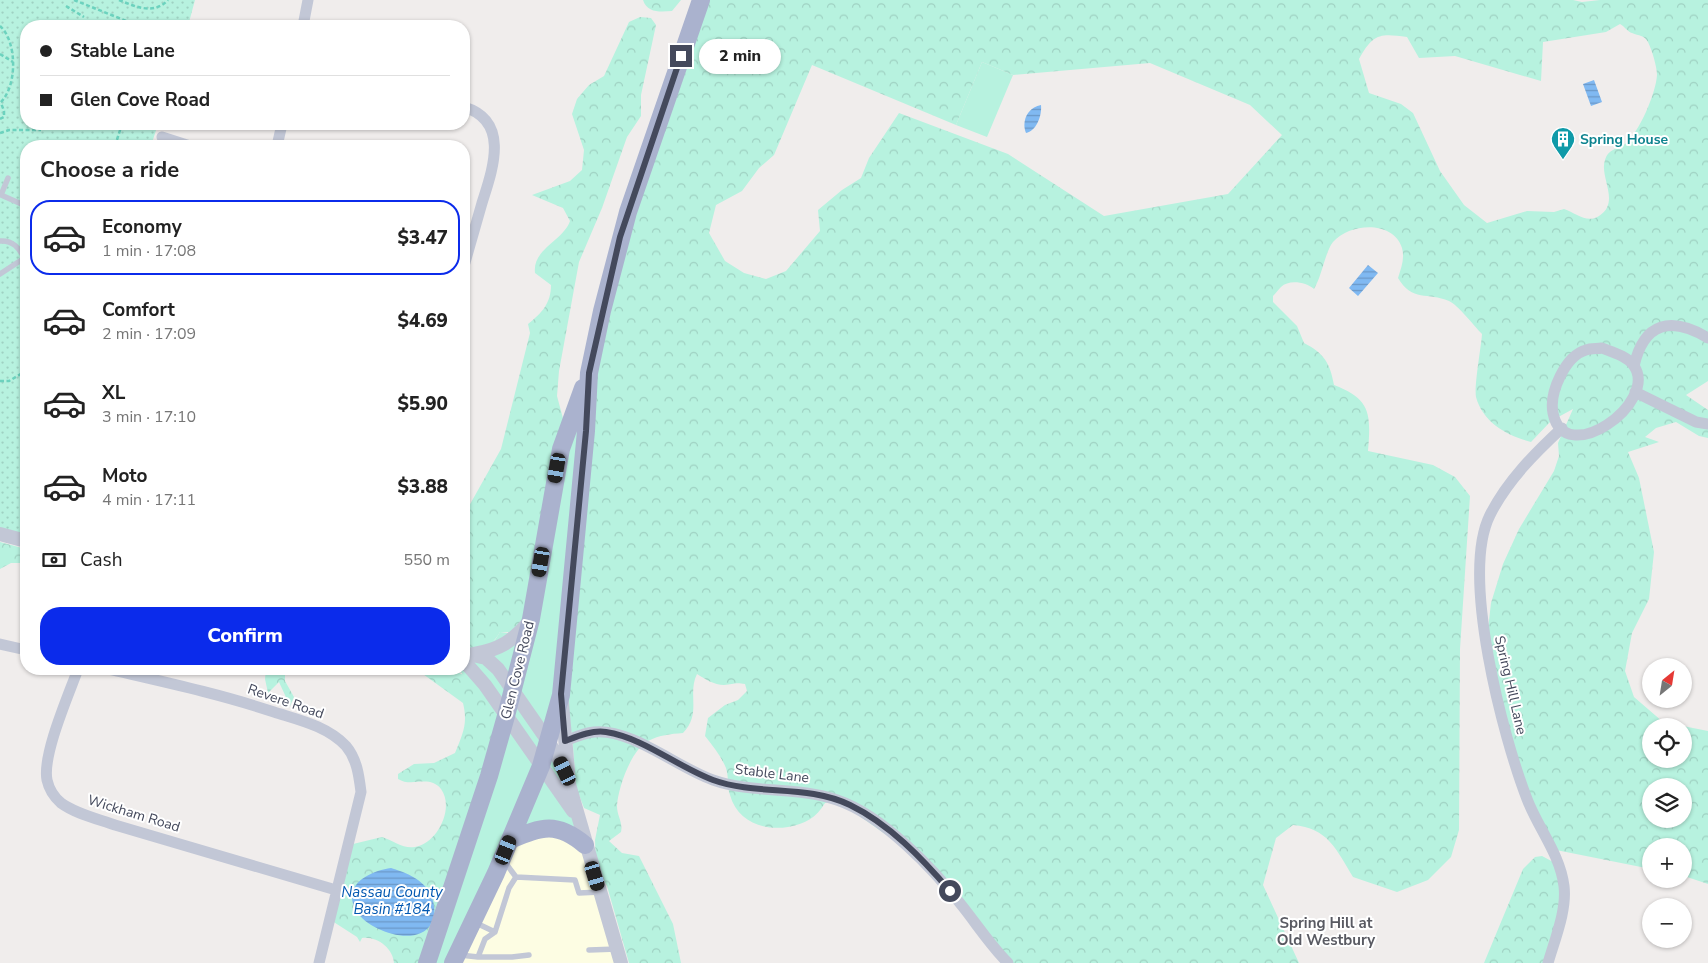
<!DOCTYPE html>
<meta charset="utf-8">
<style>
body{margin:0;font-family:"Nunito Sans",sans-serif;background:#f6f6f6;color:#222;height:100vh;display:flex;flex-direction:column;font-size:19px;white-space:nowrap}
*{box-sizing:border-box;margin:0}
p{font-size:16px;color:#767676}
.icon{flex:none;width:28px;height:28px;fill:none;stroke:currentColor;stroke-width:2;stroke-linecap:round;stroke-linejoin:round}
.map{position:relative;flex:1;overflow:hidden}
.details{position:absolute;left:20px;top:140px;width:450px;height:535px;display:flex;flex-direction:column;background:#fff;border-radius:20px;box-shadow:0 1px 4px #0004}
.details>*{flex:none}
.top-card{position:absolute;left:20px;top:20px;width:450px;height:110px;border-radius:20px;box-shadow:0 1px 4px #0004;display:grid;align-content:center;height:110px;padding:0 20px;background:#fff}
.needle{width:32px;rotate:30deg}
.buttons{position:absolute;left:1642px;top:658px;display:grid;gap:10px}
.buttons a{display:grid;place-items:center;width:50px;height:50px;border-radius:50%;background:#fff;box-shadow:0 1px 4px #0004;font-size:25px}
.end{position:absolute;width:22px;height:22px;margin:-11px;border:6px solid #44495c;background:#fff;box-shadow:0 0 0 2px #fff}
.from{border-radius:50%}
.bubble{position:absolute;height:35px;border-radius:18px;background:#fff;box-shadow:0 1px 4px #0004;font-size:16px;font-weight:800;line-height:35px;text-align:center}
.car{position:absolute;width:15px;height:30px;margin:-15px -8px;border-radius:6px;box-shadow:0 0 4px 1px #0007;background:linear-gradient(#222 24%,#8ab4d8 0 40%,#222 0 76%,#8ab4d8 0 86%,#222 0)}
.top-card b{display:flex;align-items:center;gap:18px;height:48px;font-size:19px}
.top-card b+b{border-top:1px solid #e0e0e0}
.top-card i{width:12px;height:12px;background:#222}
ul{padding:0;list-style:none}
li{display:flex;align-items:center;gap:15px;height:75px;margin:0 10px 8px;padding:0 10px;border:2px solid transparent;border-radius:20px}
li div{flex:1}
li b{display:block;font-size:19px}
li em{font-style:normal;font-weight:800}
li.selected{border-color:#0b2beb}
li>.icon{width:45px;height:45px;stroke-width:1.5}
h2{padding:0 20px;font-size:22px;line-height:60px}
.pay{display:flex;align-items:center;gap:12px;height:55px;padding:0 20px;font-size:19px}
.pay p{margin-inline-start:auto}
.button{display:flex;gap:10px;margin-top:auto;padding:10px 20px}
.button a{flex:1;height:58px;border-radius:20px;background:#0b2beb;color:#fff;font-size:20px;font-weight:800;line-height:58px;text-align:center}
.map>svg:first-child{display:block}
</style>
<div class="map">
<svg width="1708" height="963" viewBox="0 0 1708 963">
<defs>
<pattern id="forest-crowns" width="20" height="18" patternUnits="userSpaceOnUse" patternTransform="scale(1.25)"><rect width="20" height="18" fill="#b7f2df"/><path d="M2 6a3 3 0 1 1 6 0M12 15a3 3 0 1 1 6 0" fill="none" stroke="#9fd1c2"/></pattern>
<pattern id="park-dots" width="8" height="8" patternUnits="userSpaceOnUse" patternTransform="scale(1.25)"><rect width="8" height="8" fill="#b7f2df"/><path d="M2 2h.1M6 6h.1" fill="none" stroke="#9fd1c2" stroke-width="1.8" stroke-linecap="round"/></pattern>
<pattern id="water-rules" width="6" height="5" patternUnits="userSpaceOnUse" patternTransform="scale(1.25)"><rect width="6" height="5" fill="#80b9f2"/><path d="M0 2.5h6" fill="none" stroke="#6a98c7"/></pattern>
</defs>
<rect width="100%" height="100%" fill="#f0edec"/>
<path fill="#fdfde3" d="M537 829 585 845 621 963H453L510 840Z"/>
<path fill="#b7f2df" d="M982 62 1013 75 987 137 956 125Z
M589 373 551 746 585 845 565 831 510 840 453 963H427L475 807 462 673 451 669H464V649L495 640 500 632 508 633 561 449Z"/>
<path fill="url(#forest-crowns)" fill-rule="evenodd" d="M643 0H681L672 11C660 12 647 13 643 0Z
M701 0H1573L1582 2 1600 0H1708V381L1686 395 1708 410V438L1699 436 1676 422 1656 428 1645 437 1659 442 1628 452 1639 478 1654 552 1649 599 1632 633 1625 671 1634 697 1663 722 1708 731V884L1684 876V846H1651V869L1551 849 1528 801 1486 647 1491 603 1503 564 1519 529 1554 471 1559 456 1558 443 1573 409 1551 421 1531 442C1508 436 1483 423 1476 397 1474 386 1481 348 1482 334 1474 326 1458 305 1449 301 1428 292 1412 302 1398 278 1401 268 1405 259 1402 248 1393 220 1350 223 1333 242 1325 252 1322 276 1314 289 1306 282 1289 279 1281 287 1278 290 1276 293 1273 296V302L1297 326 1304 343C1324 353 1330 363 1334 385 1371 399 1371 414 1368 451L1433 465 1455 477 1470 496 1460 649 1459 830 1451 857 1428 880 1397 892 1353 877C1336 849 1328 828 1293 825L1276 838 1263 885 1299 963H1008L926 863 837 800 825 803C816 818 805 824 788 827 763 831 737 821 730 795 727 787 729 777 726 768 721 756 713 746 705 736L708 718 725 705 738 700 747 691 745 684C736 682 733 684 724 685 714 685 705 679 697 674 687 694 702 713 683 733 670 734 660 735 648 741 631 750 618 788 617 806 617 816 623 822 621 832L609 841 622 853 639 856 673 924 681 963H629L607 886 596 868 595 840 600 815 584 808 576 787 572 733 565 713 602 311ZM1620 24C1624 26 1628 32 1632 33 1639 36 1644 35 1648 42 1652 50 1657 67 1657 75 1656 93 1639 133 1625 144 1617 150 1609 148 1605 160 1599 177 1621 202 1599 216 1587 224 1576 213 1564 209L1554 212 1527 211 1487 223 1464 205 1440 171 1413 113 1401 104 1369 93 1359 59C1373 34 1379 33 1407 37L1419 58 1455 56 1541 81 1543 42 1606 32ZM982 62 1013 75 1150 63 1250 105 1282 135 1228 194 1104 216 1008 154 899 113 869 158 861 178 842 190 818 210 820 231 786 271 766 279 744 273 725 261 709 233 716 205 742 191 759 168 774 155 812 65 956 125ZM1651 726H1684V759H1651ZM1651 786H1684V819H1651Z
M640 17 651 18 656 25 641 95V116L627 137 602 208 579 262 559 371 557 396 565 426 527 615 514 632H500C491 648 481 648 464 649V515L501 449 530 333 528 324C542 313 551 303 551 285L535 273C532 249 563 241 570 221L563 208 532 195 570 181 582 170 584 150 572 114 577 99 589 85 604 76 629 22Z
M0 542 26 549V563H11L0 569Z
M266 669H285V681L294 697 290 706 279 682 268 693 265 679Z
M416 669H451L476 681 494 704 493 733 426 963H394C393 948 377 936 362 938L360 942 357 937 329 919 353 844 382 837C394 841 403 849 415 847 437 844 455 808 441 789 429 774 412 788 398 779V774L414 764 434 763 455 753C463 733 468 724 463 703Z
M1542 856 1559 865 1564 885 1547 963H1484L1523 869 1535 857Z"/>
<path fill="url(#park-dots)" d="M0 0H195L188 26H26V124H158L151 146H26V541L0 534Z"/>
<path fill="url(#water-rules)" d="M1594 80 1602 102 1591 106 1583 84Z
M1041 105C1042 115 1037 131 1026 133 1021 121 1028 107 1041 105Z
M1368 265 1378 273 1358 296 1349 288Z
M391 868C407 873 423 879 431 895 435 905 436 915 431 924 417 948 369 931 357 912 340 885 370 871 391 868Z"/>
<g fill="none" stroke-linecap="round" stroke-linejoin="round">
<path stroke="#6cd2be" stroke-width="2.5" stroke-dasharray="4 2.5" stroke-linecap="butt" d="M74 0 139 26
M119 0C136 7 154 15 168 0
M66 6 84 17
M0 26C17 41 18 86 0 103
M120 26 126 20
M0 54 13 62
M0 119 4 117V111L1 103
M0 133 9 130H41
M115 146 122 124
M0 381H9L26 371"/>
<path stroke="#c2c7d6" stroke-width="5.5" d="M73 146 74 143
M8 178 1 195 26 206
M0 241C13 240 19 248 25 259
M0 274 26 257
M504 861 516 877
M474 922 495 932
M589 950 617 949
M460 955 478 957
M529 955 512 957H478L485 939 495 932 509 888 516 877 575 880 579 893 600 892"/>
<path stroke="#c2c7d6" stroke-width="11" d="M303 26 308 0
M464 107C511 121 492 171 482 203 476 224 470 245 464 266
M162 137 190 146
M277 146 282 124
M1602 348C1612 352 1627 356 1634 366 1659 403 1564 470 1553 413 1549 393 1565 356 1586 350 1591 348 1597 349 1602 348Z
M1634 366C1644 322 1671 316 1708 338
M1635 392 1696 422 1708 424
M0 644 26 650
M78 669C69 694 42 755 47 780 49 789 54 797 61 803 76 814 98 819 115 825L336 890
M108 669C164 682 220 694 274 712 299 720 327 726 346 746 357 759 359 776 361 792L319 963
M565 741C575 737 584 733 594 732 631 728 678 768 713 780 753 794 797 786 837 800 882 815 934 869 963 907 978 926 991 946 1008 963
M1548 963C1555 939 1567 910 1564 886 1560 854 1538 828 1527 799 1503 737 1460 575 1490 515 1507 481 1534 454 1562 428"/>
<path stroke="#c2c7d6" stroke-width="14" d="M0 534 26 541
M464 653 486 658 498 669 548 741 560 761 568 781 621 963
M474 654C499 650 513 641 529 622
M464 661 485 685 573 811
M562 703 568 771"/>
<path stroke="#aab2ce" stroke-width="18" d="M510 840C542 827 556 821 585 845
M427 963 489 776 506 716 531 619 561 449 583 388
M453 963 496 873 541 766 561 695 586 431 589 373 602 311 628 212 701 0"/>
</g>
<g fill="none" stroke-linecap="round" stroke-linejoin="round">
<path stroke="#44495c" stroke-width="6" d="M681 56 620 237 589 373 586 431 561 694 565 741C578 736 592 730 606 732 644 738 676 766 713 780 757 796 807 784 850 805 889 824 922 858 950 891"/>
</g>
<defs>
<g id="building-pin" transform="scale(1.25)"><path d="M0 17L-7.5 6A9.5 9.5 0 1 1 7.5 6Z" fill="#0f9aa8" stroke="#fff"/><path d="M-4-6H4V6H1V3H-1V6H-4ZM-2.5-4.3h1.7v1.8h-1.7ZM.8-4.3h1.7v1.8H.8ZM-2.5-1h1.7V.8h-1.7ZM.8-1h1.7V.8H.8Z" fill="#fff"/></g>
</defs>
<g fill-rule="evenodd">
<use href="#building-pin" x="1563" y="139"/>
</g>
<g text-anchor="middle" stroke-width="4" stroke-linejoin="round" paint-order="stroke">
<g font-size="14" font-weight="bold" fill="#0d838f" stroke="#fff" text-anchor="start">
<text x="1580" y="144">Spring House</text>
</g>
<g font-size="14" fill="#44495c" stroke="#fff">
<text transform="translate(517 670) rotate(-76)" y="5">Glen Cove Road</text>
<text transform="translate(1511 685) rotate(77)" y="5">Spring Hill Lane</text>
<text transform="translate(286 701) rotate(19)" y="5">Revere Road</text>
<text transform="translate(772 773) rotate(7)" y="5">Stable Lane</text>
<text transform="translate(134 813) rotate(17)" y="5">Wickham Road</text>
</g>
<g font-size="15" font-style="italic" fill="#0258b1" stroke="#fff">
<text x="392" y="897">Nassau County<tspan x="392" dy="17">Basin #184</tspan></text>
</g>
<g font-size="15" font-weight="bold" fill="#595a62" stroke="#fff">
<text x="1326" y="928">Spring Hill at<tspan x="1326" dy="17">Old Westbury</tspan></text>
</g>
</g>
</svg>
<div class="buttons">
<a><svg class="needle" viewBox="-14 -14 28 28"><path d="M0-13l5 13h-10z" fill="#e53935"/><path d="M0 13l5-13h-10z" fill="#767676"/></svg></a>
<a><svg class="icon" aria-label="locate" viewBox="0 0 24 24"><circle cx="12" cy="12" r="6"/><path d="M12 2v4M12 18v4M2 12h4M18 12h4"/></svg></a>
<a><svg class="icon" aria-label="layers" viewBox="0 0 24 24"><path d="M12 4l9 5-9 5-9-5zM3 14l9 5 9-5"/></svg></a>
<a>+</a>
<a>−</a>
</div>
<i class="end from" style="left:950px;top:891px"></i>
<i class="end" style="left:681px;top:56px"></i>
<div class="bubble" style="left:699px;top:39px;width:82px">2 min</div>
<i class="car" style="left:557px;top:468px;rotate:190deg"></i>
<i class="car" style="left:541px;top:562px;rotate:190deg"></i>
<i class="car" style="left:565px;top:771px;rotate:335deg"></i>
<i class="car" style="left:506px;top:850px;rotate:22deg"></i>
<i class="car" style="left:595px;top:876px;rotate:163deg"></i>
<div class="top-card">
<b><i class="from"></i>Stable Lane</b>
<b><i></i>Glen Cove Road</b>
</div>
<section class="details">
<h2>Choose a ride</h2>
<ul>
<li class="selected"><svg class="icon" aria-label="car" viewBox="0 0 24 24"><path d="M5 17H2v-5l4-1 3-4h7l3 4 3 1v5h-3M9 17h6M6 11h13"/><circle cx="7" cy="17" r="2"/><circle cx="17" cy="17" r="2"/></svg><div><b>Economy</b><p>1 min · 17:08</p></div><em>$3.47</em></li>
<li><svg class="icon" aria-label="car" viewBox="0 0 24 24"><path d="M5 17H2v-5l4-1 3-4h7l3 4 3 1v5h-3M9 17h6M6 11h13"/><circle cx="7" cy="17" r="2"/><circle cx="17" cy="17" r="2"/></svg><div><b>Comfort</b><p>2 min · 17:09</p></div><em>$4.69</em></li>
<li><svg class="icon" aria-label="car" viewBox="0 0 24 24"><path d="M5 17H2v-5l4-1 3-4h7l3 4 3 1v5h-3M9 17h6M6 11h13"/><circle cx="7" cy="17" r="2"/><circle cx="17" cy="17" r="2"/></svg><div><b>XL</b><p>3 min · 17:10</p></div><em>$5.90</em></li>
<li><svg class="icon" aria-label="car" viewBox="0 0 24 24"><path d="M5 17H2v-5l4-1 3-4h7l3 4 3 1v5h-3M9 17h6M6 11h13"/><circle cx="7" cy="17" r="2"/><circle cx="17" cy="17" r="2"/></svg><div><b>Moto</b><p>4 min · 17:11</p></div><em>$3.88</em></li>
</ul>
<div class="pay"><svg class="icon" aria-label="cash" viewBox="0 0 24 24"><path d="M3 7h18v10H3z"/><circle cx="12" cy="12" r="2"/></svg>Cash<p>550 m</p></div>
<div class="button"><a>Confirm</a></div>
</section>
</div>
